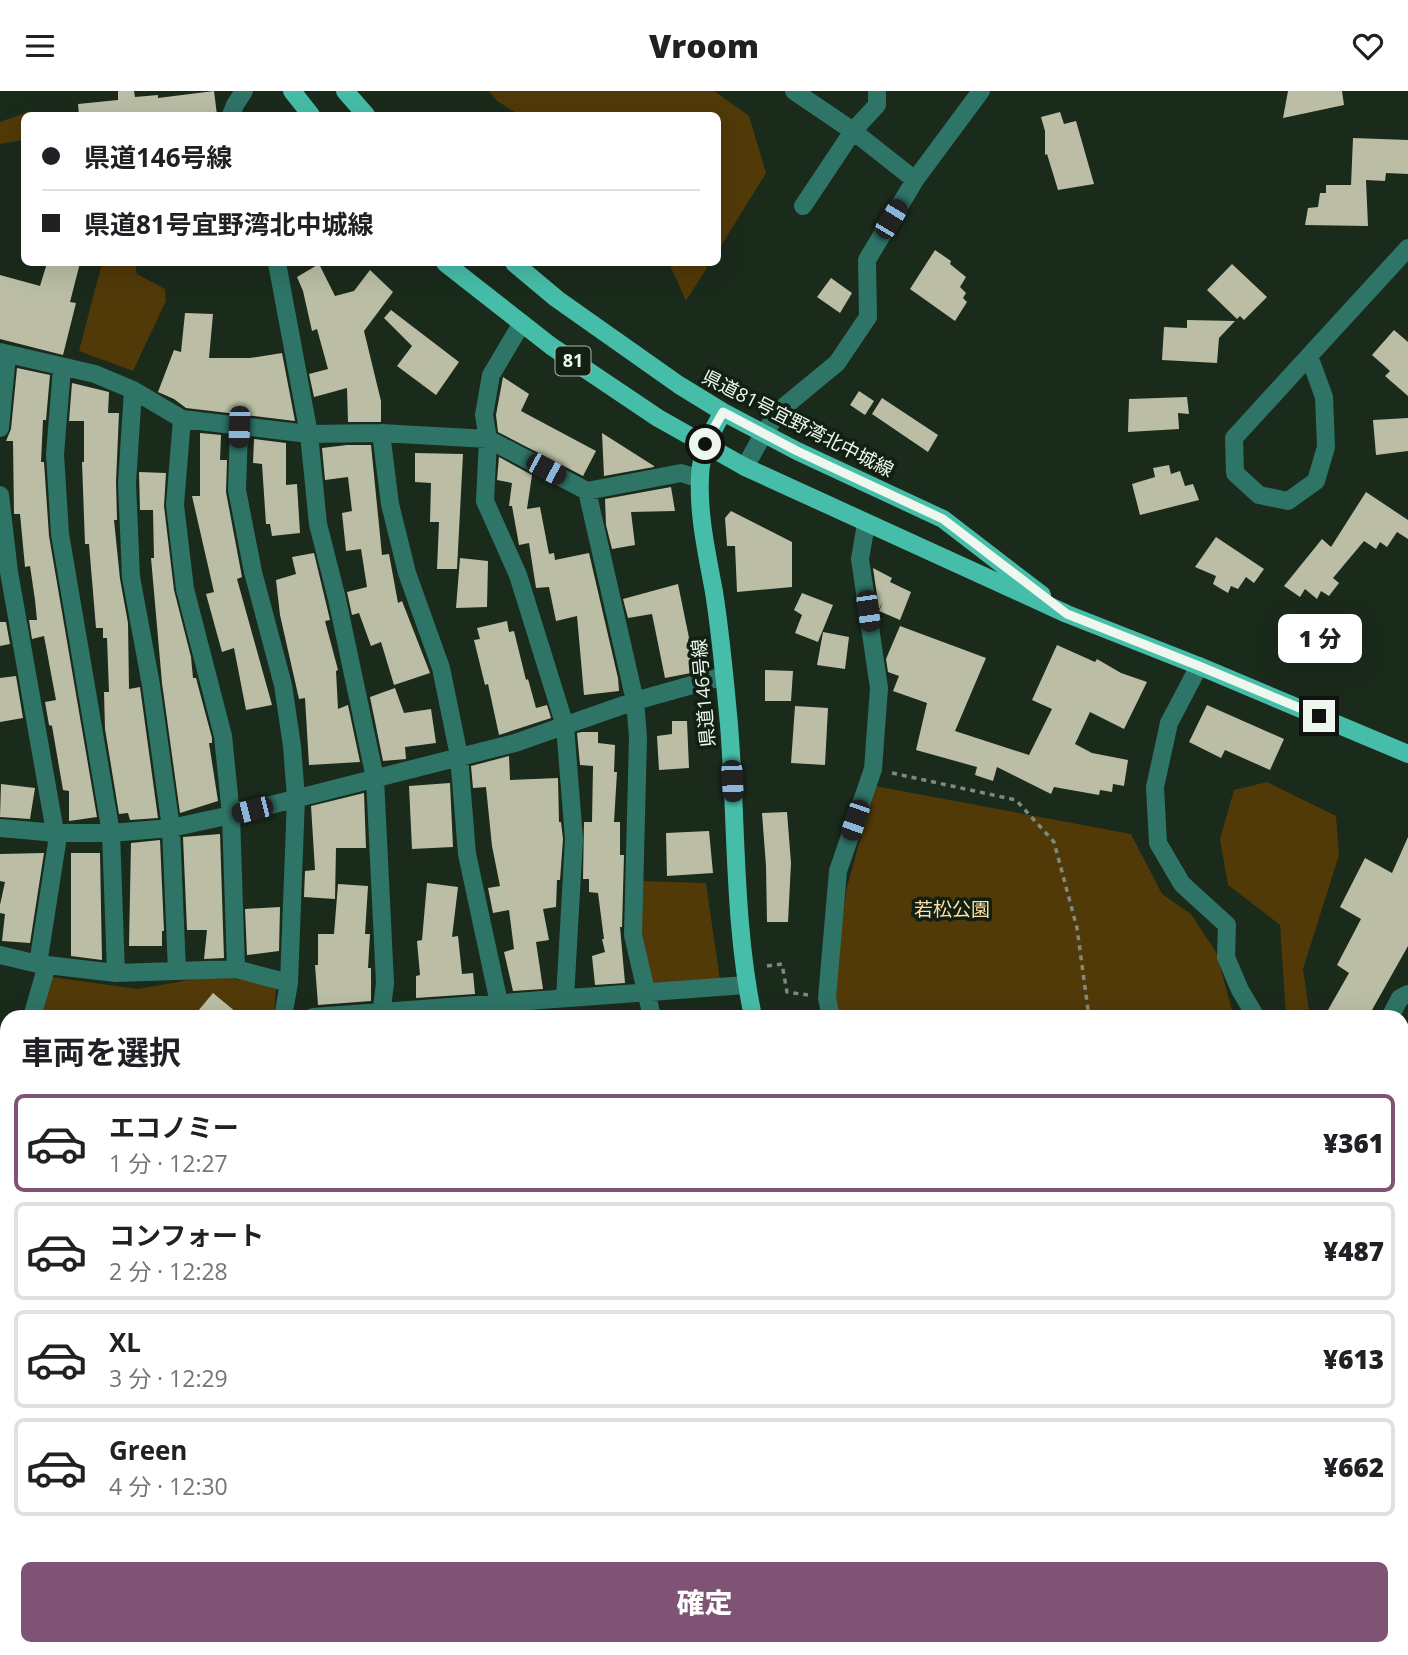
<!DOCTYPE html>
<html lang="ja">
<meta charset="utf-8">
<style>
body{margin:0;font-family:"Open Sans","Noto Sans JP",sans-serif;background:#f2f2f2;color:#202124;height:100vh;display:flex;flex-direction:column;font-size:26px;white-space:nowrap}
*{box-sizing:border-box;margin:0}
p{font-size:23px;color:#757577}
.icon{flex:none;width:38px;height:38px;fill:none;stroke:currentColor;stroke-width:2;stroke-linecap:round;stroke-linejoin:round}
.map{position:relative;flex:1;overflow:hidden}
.drawer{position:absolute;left:0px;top:919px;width:1409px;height:646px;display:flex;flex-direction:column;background:#fff;border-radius:21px 21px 0 0;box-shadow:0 7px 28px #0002}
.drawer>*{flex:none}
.top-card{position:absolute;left:21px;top:21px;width:700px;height:154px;border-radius:10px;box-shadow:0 7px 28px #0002;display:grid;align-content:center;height:154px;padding:0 21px;background:#fff}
.end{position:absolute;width:32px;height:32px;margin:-16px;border:9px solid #edf7ed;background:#111;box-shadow:0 0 0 4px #111}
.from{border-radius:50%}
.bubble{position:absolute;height:49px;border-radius:10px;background:#fff;box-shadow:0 7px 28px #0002;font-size:23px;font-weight:800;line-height:49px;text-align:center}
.car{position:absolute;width:21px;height:42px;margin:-21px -10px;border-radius:9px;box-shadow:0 0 5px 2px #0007;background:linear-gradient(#222 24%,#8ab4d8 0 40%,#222 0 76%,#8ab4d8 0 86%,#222 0)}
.top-card b{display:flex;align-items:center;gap:24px;height:66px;font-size:26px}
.top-card b+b{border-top:2px solid #e0e0e0}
.top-card i{width:18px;height:18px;background:#202124}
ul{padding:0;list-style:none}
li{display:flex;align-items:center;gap:21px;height:98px;margin:0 14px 10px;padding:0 7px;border:4px solid #e0e0e0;border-radius:10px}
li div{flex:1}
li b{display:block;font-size:26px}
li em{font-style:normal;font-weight:800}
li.selected{border-color:#7f5373}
li>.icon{width:63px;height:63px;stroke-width:1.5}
h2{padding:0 21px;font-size:32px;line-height:84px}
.button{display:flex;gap:14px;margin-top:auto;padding:14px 21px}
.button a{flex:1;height:80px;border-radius:10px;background:#7f5373;color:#fff;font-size:28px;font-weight:800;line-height:80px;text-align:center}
header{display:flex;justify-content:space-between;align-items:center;height:91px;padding:0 21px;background:#fff;font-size:32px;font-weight:800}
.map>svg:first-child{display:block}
</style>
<header><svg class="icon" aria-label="menu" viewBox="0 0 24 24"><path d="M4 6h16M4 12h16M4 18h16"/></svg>Vroom<svg class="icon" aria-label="heart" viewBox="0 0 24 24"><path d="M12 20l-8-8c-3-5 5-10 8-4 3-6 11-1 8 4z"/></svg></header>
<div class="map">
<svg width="1408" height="1564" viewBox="0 0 1408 1564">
<rect width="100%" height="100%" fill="#1a2a1b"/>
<path fill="#513908" d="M489 0H714L749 25 766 82 718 160V24H520L497 10Z
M31 20 32 24H24V49L0 53V31Z
M102 172H135L137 183 165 198 166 210 133 280 79 260Z
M669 172H710L686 210Z
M1267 691 1336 725 1339 764 1303 878 1310 926H1286L1280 834 1228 794 1220 748 1234 699Z
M875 695 1131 743 1162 803 1191 823 1216 861 1234 926H830L831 900 847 796Z
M640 790 706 792 720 889 650 897 638 843Z
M217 884 276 896 274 926H42L52 886 138 898Z
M1402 1090 1408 1102V1392L1402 1396Z
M7 1526V1558H90V1564H0V1534Z
M810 1558H1329L1330 1564H810Z"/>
<path fill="#bbbea5" d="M118 0H134L135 6 158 4V7L214 0 217 24H79L78 13 118 9Z
M1288 0H1342L1344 14 1283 27Z
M1060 21 1064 33 1076 30 1094 93 1058 99 1047 63 1045 64V40L1041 26Z
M1353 47 1408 49V83L1386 82 1385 90 1366 89 1368 135 1305 134 1308 117 1318 116 1320 102H1326V94H1351Z
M935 159 951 170 950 173 966 186 960 196 966 202 963 207 967 211 955 230 910 198Z
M47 172H80L70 211 76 212 63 264 0 248V184L40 195Z
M319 173 335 205 354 200 370 179 393 201 364 240 381 310V331H348L347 297 314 306 309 283 328 278 317 238 312 240 303 200 297 186Z
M1232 173 1267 206 1244 229 1240 225 1237 228 1207 199Z
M831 187 852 202 840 222 817 206Z
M391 219 459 271 436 304 397 275 412 255 384 227Z
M185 222 213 223 209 267H250L282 262 295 330 186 317 174 308 158 301 174 259 181 261Z
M1187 229 1235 230 1219 247 1217 272 1162 269 1164 236 1187 237Z
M1394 239 1408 251V305L1385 285 1390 280 1372 264Z
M17 277 50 284 46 329H43L41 371H44L49 445 97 726 69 730V700L63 699 52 635 49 634 45 611 56 609 44 545 32 548 29 529H37L35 509 30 475 25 476 20 423H14L13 350H6L11 338Z
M503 286 529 303 521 320 596 360 583 385 498 341 496 324Z
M72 292 109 301 108 322H119L116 391 117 429H114L120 488 128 532 129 598 140 596 158 727 130 729 128 722 119 723 105 638 104 601H109L107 547H103V537H96L89 453H85L82 371H84V330H69Z
M859 300 874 310 865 324 850 314Z
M1187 306 1189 323 1178 322 1179 338 1128 341 1129 308Z
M882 307 938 344 928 361 872 323Z
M1408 327V360L1376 364 1373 329Z
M200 342 221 344 220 369H227L226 401 242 486 237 488 272 614 246 619 234 557 222 561 206 503 214 501 192 405H200Z
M602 342 654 375V376L604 385Z
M254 348 286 352V394L297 393 300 442 272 445 270 433H266L262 373 253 372Z
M347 354H371L382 464 389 463 398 512 402 510 430 582 394 594 381 551 371 555 359 522 352 524 347 501 367 496 361 458 346 460 342 422 352 420 348 386 325 389 322 357Z
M415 362 463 363 457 478H437L439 431H430L431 392 415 391Z
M499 366 532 384 527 418 540 416 549 463 554 462 555 469 589 462 618 587 619 600 584 604 577 525 556 530 549 496 536 497 529 452 519 454 512 415H509L512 392 497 389Z
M1169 374 1171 383 1180 380 1185 395 1193 393 1199 409 1140 424 1132 393 1155 386 1153 377Z
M139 381 166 382 164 415 174 499 191 566 193 587H196L212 647V652H209L218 710 180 722 162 592 151 467H154L153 419H140Z
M671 396 675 420 631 421 635 454 612 458 606 434 605 408Z
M1366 401 1408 429V448L1397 441 1387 456 1380 451 1376 458 1364 450 1333 487 1339 492 1329 505 1321 500 1317 508 1305 498 1300 506 1284 495 1322 448 1331 456Z
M731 420 792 451V496L737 501 735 455H727L725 427Z
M1216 446 1264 478 1254 492 1246 486 1238 498 1231 495 1228 502 1213 493 1216 485 1195 476Z
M314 462 330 529 325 530 338 579 336 580 338 618 348 614 360 671 309 674 305 607 299 608 280 524 276 489 296 483 292 466Z
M460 467 488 470 487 516 456 517Z
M873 477 892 487 890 491 911 501 900 529 879 520 883 511 879 518Z
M678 493 696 581 665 587 652 523 628 527 623 508Z
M802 502 833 514 818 551 795 542 802 524 794 519Z
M507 530 509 541 514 540 526 589 528 588 536 617 547 614 551 627 499 644 488 593 485 594 474 549 480 548 477 537Z
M0 531H6L10 553 0 555Z
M900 535 986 567 955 640 1029 664 1052 618 1032 609 1057 554 1095 571 1097 568 1121 582 1147 591 1124 638 1090 621 1075 653 1092 662 1128 669 1124 695 1113 693 1112 701 1100 699 1099 704 1054 696 1051 703 997 676 993 690 975 684 977 676 916 659 927 612 893 600 899 585 888 581 886 568Z
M823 541 849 546 845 578 817 574Z
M765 579 793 580 791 610H765Z
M16 585 23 627 0 631V587Z
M395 597 404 622 431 618 436 652 405 656 406 668 383 670 370 606Z
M1207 614 1284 648 1270 679 1225 659 1221 667 1189 651Z
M795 615 828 617 825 674 791 672Z
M672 630H687L689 677 659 679 657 645 672 643Z
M582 641H598V652L615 654 614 681H617L614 731H620V764H624L622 836H620L625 892 595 894 592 865 605 861 602 848H604L598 802 589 801V788H583L584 731H592L593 675 580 674 577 642Z
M509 665 510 689 558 687 559 731H561L563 748 560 789H557L556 816 543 818 549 849 536 851 543 898 513 900 504 861 514 858 509 819 493 822 488 797 500 795 492 755 486 696 473 697 471 675Z
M450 692 453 756 412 758 409 695Z
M1 693 35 697 30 728 0 726Z
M364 702 366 757H336L335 808 304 806 305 780 315 779 311 715Z
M787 721 791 772 788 831H767L766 775 762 722Z
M709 740 713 782 667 785 666 742Z
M220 743 224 867 204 868 207 839H187L183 746Z
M1408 746V855L1368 926H1324L1349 882 1337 874 1361 828 1340 816 1365 767 1392 782Z
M160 749 164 840H162V855H129L131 752Z
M44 762 30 852 2 850 5 823 0 822V814L5 791 0 790V763Z
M71 762H100L102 869 71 865Z
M427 792 458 796 452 846 458 845 462 883 473 882 475 903 416 907V885L420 884 417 850 422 849Z
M338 793 368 795 365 843H370L368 877H371V910L318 914 315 874H318V843H334Z
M280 816 279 860 247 864 245 818Z
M213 902 242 926H193Z
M547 920 548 926H519L518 922Z"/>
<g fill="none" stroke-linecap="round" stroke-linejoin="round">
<path stroke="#7d8b7e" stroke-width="3.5" stroke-dasharray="5 5" stroke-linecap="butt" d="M892 682 1016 709 1054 751 1077 837 1089 926
M767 875 782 873 787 901 808 904"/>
<path stroke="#2e7467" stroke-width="18" d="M794 0 853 40 915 89
M231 24 235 14 244 0
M803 115 853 40 877 14V0
M277 172 309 343 318 433 337 508 375 687 385 892 381 926
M522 232 491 284 484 324 488 348 485 410 518 484 565 635 574 748 565 907
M0 261 95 283 133 299 182 328 309 343 381 342 488 348 587 400 681 382 700 388
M1309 265 1324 306 1326 356 1316 390 1288 410 1259 404 1235 382 1234 347Z
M1309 265 1408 157
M62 277 55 363 60 443 111 742 116 882
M133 299 127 392 131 486 151 594 171 737 177 880
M182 328 175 414 185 498 223 645 231 724 236 878
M239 336 237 399 253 481 283 594 292 655 296 707 289 892
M0 337 7 264
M381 342 390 413 407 482 441 577 459 665 467 763 499 912 500 926
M745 376 764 342 780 319 837 272 868 226 867 169 915 89 981 0
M587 400 635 610 638 646 633 844 652 926
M0 404 9 481 57 752 38 873
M1199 575 1169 632 1155 696 1158 752 1182 793 1227 834 1226 866 1240 899 1256 926
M0 737 56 742H111L171 737 231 724 515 652 635 610 724 585
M0 864 38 873 116 882 236 878 289 892 283 926
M32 926 47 874
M313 926 746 894
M831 926 827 907 838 780 873 678 879 597 860 468 866 433
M1390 926 1400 907 1408 903
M0 995 7 969
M0 1022 7 1026
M0 1448 7 1457
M122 1558 129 1564
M187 1558 188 1564
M263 1558 264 1564
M341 1558 343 1564
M496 1558 497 1564
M590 1564 591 1558"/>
<path stroke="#46bda8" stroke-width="18" d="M292 0 311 24
M345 0 366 24
M445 172 551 255 658 327 745 376 1067 523 1199 575 1408 663
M514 172 557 208 679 294 723 321 797 360 943 428 1042 504
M723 321C711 342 701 360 700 385 698 424 707 463 714 501 721 545 725 590 729 634 737 731 733 830 753 926
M718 1558V1564"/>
</g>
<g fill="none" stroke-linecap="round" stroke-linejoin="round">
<path stroke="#edf7ed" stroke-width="9" d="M705 353 723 321 797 360 943 428 1067 523 1199 575 1319 625"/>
</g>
<g text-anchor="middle" stroke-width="7" stroke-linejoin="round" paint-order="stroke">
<rect fill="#112012" stroke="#abb6ab" stroke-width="2" x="555.5" y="255.5" width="35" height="29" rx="5"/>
<g font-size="18" font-weight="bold" fill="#edf7ed">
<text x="573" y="276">81</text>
</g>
<g font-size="19" fill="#edf7ed" stroke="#112012">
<text transform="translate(798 332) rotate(27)" y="7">県道81号宜野湾北中城線</text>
<text transform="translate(703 602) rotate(-95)" y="7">県道146号線</text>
</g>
<g font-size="19" fill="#ffdea7" stroke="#112012">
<text x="952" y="825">若松公園</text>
</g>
</g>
</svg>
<i class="end from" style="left:705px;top:353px"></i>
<i class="end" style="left:1319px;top:625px"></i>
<div class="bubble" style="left:1278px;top:523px;width:84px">1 分</div>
<i class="car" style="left:891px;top:128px;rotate:31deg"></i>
<i class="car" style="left:239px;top:336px;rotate:182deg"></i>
<i class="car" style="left:546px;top:378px;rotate:118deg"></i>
<i class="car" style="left:868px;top:520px;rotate:172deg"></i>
<i class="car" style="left:732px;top:690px;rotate:177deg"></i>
<i class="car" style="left:252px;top:719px;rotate:256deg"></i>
<i class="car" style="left:855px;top:729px;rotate:199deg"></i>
<div class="top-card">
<b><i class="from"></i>県道146号線</b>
<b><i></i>県道81号宜野湾北中城線</b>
</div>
<section class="drawer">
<h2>車両を選択</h2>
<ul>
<li class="selected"><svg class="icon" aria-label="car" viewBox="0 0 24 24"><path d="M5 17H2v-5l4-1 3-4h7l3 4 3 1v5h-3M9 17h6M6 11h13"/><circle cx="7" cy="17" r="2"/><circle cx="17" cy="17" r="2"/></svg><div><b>エコノミー</b><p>1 分 · 12:27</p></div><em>¥361</em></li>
<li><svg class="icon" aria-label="car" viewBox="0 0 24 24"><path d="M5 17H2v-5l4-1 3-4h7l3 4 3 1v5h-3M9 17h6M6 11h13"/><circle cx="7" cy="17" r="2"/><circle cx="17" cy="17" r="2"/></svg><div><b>コンフォート</b><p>2 分 · 12:28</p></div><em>¥487</em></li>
<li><svg class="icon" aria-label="car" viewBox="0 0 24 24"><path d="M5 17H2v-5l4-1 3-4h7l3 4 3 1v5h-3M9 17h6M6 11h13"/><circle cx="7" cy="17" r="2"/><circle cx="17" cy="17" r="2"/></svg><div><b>XL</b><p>3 分 · 12:29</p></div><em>¥613</em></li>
<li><svg class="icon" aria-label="car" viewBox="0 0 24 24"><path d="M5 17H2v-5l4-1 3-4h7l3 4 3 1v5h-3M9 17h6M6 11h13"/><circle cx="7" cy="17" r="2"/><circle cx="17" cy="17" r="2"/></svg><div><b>Green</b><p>4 分 · 12:30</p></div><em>¥662</em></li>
</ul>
<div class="button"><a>確定</a></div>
</section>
</div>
